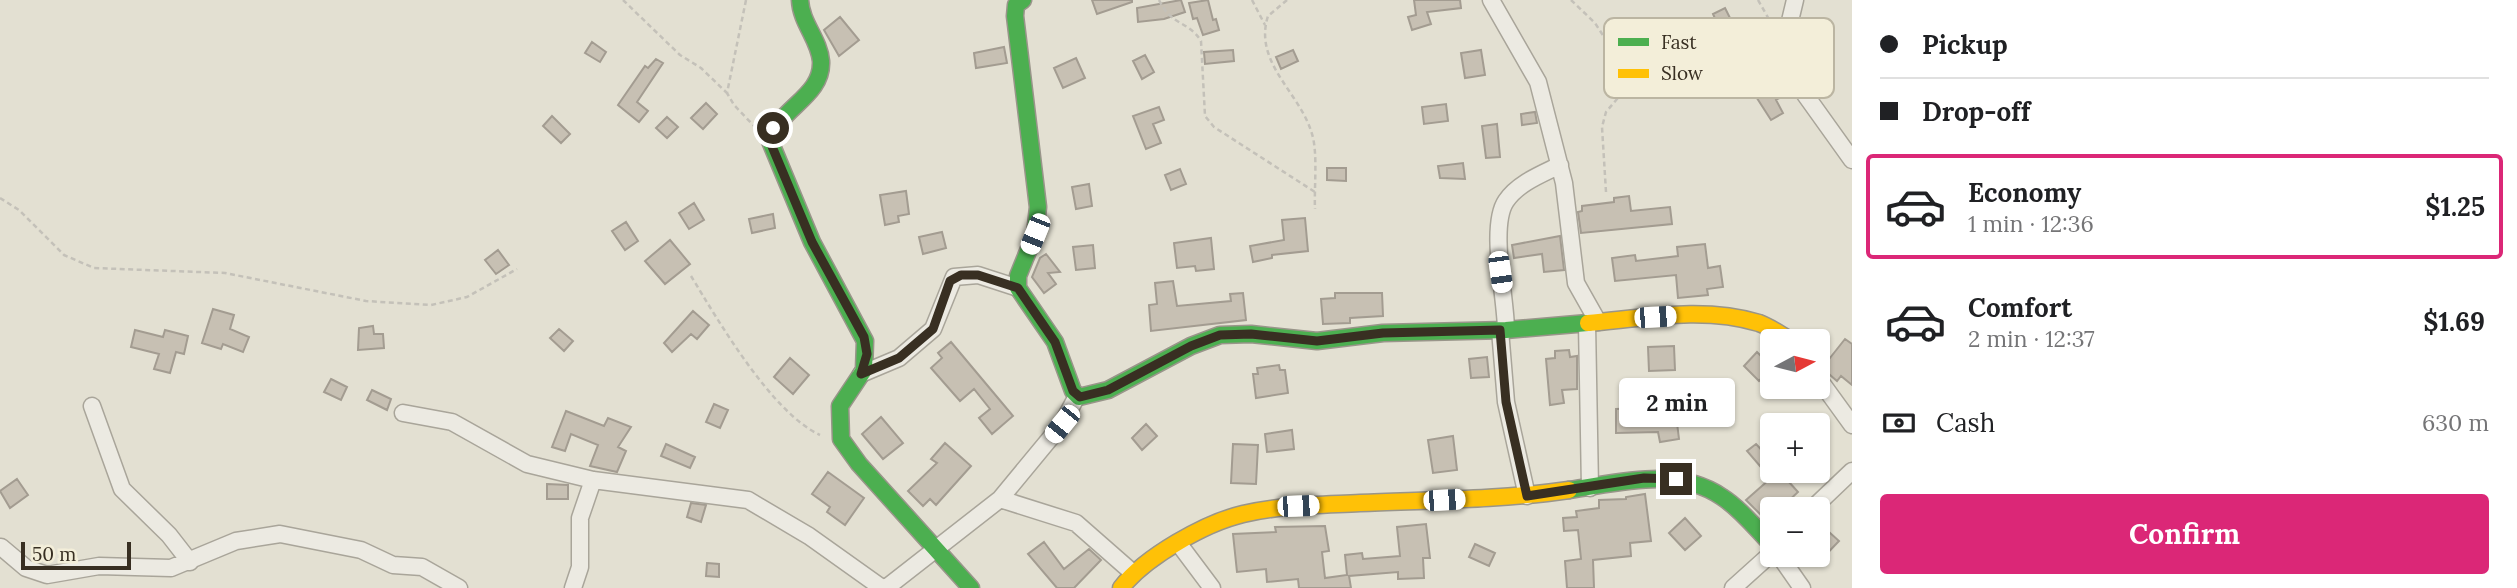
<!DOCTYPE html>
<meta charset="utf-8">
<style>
body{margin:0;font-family:Lora,serif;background:#f2f2f2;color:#202124;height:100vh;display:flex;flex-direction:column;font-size:26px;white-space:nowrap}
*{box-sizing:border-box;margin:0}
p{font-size:23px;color:#757577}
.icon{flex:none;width:38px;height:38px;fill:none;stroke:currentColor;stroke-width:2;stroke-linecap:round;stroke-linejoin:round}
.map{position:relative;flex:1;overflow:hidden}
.panel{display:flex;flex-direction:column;background:#fff;width:665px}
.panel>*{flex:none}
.guide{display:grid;align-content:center;height:154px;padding:0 28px;background:#fff}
.needle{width:46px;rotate:83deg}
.tools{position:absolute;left:1760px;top:329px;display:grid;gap:14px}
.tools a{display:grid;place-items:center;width:70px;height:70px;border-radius:7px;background:#fff;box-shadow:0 2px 5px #0004;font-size:35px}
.scale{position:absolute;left:21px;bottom:18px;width:110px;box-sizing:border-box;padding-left:7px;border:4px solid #382f22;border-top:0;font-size:19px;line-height:24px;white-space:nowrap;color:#382f22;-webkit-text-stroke:5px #f3eed9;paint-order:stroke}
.end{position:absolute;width:32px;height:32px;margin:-16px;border:9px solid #382f22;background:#fff;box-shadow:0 0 0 4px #fff}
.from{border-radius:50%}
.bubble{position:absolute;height:49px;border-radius:7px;background:#fff;box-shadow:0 2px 5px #0004;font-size:23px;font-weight:700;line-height:49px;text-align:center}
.car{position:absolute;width:21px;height:42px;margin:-21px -10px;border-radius:9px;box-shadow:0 0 5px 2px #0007;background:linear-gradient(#fff 24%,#345 0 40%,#fff 0 76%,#345 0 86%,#fff 0)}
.guide b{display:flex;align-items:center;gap:24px;height:66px;font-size:26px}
.guide b+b{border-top:2px solid #e0e0e0}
.guide i{width:18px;height:18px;background:#202124}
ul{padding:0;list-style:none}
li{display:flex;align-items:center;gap:21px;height:105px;margin:0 14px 10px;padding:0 14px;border:4px solid transparent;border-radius:7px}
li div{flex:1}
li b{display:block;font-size:26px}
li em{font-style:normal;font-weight:700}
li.current{border-color:#db2777}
li>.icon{width:63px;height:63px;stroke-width:1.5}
.pay{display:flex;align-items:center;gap:18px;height:77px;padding:0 28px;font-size:26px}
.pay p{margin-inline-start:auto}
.cta{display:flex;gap:14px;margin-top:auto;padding:14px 28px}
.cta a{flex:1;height:80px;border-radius:7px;background:#db2777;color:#fff;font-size:28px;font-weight:700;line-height:80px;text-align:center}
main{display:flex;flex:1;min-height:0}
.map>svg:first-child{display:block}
</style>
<main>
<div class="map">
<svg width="1852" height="588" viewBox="0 0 1852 588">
<rect width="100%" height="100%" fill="#e3e0d2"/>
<path fill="#c7c0b3" stroke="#a39c91" stroke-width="2" d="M1092 0H1132V2L1097 14Z
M1181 0 1185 12 1164 19 1138 22 1137 8Z
M1208 0 1213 20 1216 19 1219 30 1203 35 1197 18 1193 19 1189 3Z
M1414 0H1460L1461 8 1427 12 1431 24 1412 30 1408 17 1416 15Z
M1725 8 1733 24 1720 30 1713 14Z
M840 17 859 40 839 56 824 30Z
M592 42 606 52 600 62 585 53Z
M1004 47 1007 63 976 68 974 53Z
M1233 50 1234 61 1205 64 1204 52Z
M1293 50 1298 61 1281 69 1276 57Z
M1481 50 1485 75 1465 78 1461 53Z
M1145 55 1154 72 1142 79 1133 61Z
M1076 58 1085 78 1063 88 1054 68Z
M656 59 663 63 637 102 648 111 639 122 618 105 645 66 648 68Z
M1781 80 1788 93 1776 100 1783 113 1771 120 1755 95Z
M706 103 717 114 703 129 691 118Z
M1446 104 1448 121 1424 124 1422 107Z
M1159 107 1164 120 1153 124 1161 143 1146 149 1133 116Z
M1535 112 1537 123 1522 125 1521 114Z
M552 116 570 134 561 143 543 126Z
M667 117 678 127 667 138 656 128Z
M1497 124 1500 157 1486 158 1482 126Z
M1463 163 1465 179 1440 178 1438 166Z
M1327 168H1346V181L1327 180Z
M1180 169 1186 184 1171 190 1165 175Z
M1089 184 1092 206 1076 209 1072 187Z
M906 191 909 214 898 216 899 222 885 225 880 195Z
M1629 196 1631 211 1670 207 1672 224 1581 233 1578 212 1582 211V206L1614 202V198Z
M694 203 704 220 689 229 679 213Z
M773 214 775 228 752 233 749 219Z
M1305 218 1308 251 1272 255V258L1253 262 1250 246 1284 240 1282 220Z
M626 222 638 241 625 250 612 231Z
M942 232 946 248 923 254 919 237Z
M1560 236 1564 270 1544 272 1542 254 1514 258 1512 245Z
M1211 238 1214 269 1196 271 1195 266 1177 268 1174 243Z
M670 240 690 264 665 284 645 261Z
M1705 244 1708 268 1720 266 1723 287 1707 289 1708 295 1678 298 1676 275 1615 281 1612 258 1635 255 1636 261 1678 256 1677 247Z
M1093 245 1095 268 1076 270 1073 247Z
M498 250 509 265 496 274 485 260Z
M1046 254 1060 272 1048 273 1056 284 1044 293 1032 277 1040 258Z
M1173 281 1177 306 1231 301 1230 294 1243 293 1246 320 1151 331 1149 305 1157 304 1155 283Z
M1335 293H1382L1383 316 1350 318V323L1323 324 1321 299 1335 298Z
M213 309 234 315 230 329 249 337 243 352 223 344 221 349 202 343Z
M693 311 709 325 697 339 691 334 672 352 664 343Z
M373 326 374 334H383L384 348 358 350 359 328Z
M559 329 573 341 564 351 550 338Z
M135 330 163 337 165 330 188 336 184 354 176 352 170 373 154 369 159 354 131 347Z
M1845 339 1852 344V385L1841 376 1837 381 1822 368Z
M951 342 1013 416 992 434 979 418 990 409 974 389 960 401 931 368 942 358 938 353Z
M1674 346 1675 370 1649 371 1648 347Z
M1569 350 1570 357 1577 356V389L1562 390 1564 403 1550 405 1546 359 1555 358V351Z
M1757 352 1772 367 1759 381 1744 366Z
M1487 357 1489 377 1471 378 1469 359Z
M790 358 809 375 793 394 774 377Z
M1279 365 1280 370H1285L1288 393 1256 398 1253 374H1258L1257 368Z
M331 379 347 387 341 400 324 392Z
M372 390 391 399 387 410 367 400Z
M714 404 728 410 720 428 706 422Z
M1641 408V420L1676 415 1679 439 1660 442 1658 432 1616 433V409Z
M566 411 604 426 608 418 631 427 618 447 626 451 617 472 590 466 598 445 571 434 565 451 552 447Z
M881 417 903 443 883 459 862 434Z
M1146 424 1157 436 1142 450 1132 438Z
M1292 430 1294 449 1267 452 1265 434Z
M1453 436 1457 470 1433 473 1428 440Z
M945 443 971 466 936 505 930 499 923 506 908 491 937 463 931 459Z
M666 444 695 457 690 468 661 456Z
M1233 444 1258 445 1256 484 1231 483Z
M1756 444 1769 458 1760 466 1747 451Z
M1779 471 1798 492 1780 509H1773V516L1767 521 1746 500Z
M828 472 864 498 845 525 827 512 830 507 812 494Z
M17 479 28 495 10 508 0 491Z
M547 484 568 485V499H547Z
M1645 494 1651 541 1630 543 1631 556 1593 560 1594 588H1567L1565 561 1581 559 1578 530 1564 531 1563 518 1577 517 1576 511 1599 508V500L1626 499V497Z
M691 503 706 505 701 522 687 517Z
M1685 518 1701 536 1685 550 1669 533Z
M1818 522 1839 541 1818 563Z
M1426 524 1430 558H1423L1424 578 1398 579V572L1349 576 1351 588H1299L1298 579 1267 582 1266 569 1237 572 1233 534 1276 532 1275 527 1325 526 1329 551 1322 552 1325 578 1347 575 1345 555 1362 553 1363 559 1400 556 1397 527Z
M1044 542 1064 569 1089 549 1101 560 1074 588H1057L1028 554Z
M1475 544 1495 553 1489 566 1469 557Z
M707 563 719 564V577L706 576Z"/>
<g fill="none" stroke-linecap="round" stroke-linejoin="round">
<g stroke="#a9a59a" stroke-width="19">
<path id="street" d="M1491 0 1538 82 1564 183 1576 283 1598 322
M1795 0 1784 46 1794 79 1852 160
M1587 324 1590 488
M1500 330 1506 402 1527 496
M1506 330C1506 299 1489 226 1506 201 1518 183 1542 174 1560 165
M861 374 899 358 933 329 954 277 978 275 1018 288
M1818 378 1852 425
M92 406 122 489 169 535 190 562
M403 413 452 422 527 464 593 480 748 500 809 536 882 588
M1000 499 1076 523 1133 573
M1812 509 1852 471
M1179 544 1212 588
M1 547 26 568 47 575 99 566 171 568 236 541 280 534 361 550 393 565 422 567 459 588
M1779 555 1802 588
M573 588 580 567V518L593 480
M886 588 1000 499 1062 424 1077 396
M1733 588 1773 552"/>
</g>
<g stroke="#99958a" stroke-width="19">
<path id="fast" d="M800 0C801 23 819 39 821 61 823 97 778 108 770 141L812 242 865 341 864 370 840 406 841 439 859 464 971 588
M1023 0 1016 5 1015 16 1038 207 1035 234 1018 276V288L1055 342 1073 391 1079 397 1108 390 1191 346 1220 335 1251 334 1317 341 1383 333 1506 330 1588 323
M1569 490C1619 483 1677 466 1722 497 1741 509 1757 530 1773 546"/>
</g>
<g stroke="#99958a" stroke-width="19">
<path id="slow" d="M1588 323C1644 318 1704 306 1759 323 1770 327 1781 335 1792 341
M1121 588C1145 557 1205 523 1243 514 1281 505 1322 505 1360 503 1430 500 1500 500 1569 490"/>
</g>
<path stroke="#c4c1b9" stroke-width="2.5" stroke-dasharray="5 3.5" stroke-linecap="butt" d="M623 0 680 55 701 68 727 93
M746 0 727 93 734 105 755 127
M1159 0C1172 27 1188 20 1201 41L1205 116 1214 127 1315 192
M1252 0 1265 25
M1287 0 1268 16C1253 63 1300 92 1312 134 1318 153 1314 188 1315 209
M1571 0 1595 23 1608 43 1636 52 1654 68
M1758 0 1774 28
M1606 192 1602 127 1606 112 1617 99 1680 47 1723 36 1768 18
M0 198 19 210 64 255 94 268 225 273 366 301 431 305 467 297 517 269
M691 276C719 322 772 413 820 435"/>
<use href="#street" stroke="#eceae2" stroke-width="16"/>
<use href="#fast" stroke="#4caf50" stroke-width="16"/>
<use href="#slow" stroke="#ffc107" stroke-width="16"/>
</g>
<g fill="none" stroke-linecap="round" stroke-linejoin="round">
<path stroke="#382f22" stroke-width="9" d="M773 128 771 144 812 242 864 337 867 354 861 374 899 358 933 329 950 281 961 275H978L1018 288 1055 342 1073 391 1080 397 1108 390 1191 346 1220 335 1251 334 1317 341 1383 333 1500 330 1506 402 1527 496 1644 478 1676 479"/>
</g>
<rect x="1604" y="18" width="230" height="80" rx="10" fill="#f3eed9" stroke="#bbb5a2" stroke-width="2"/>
<rect x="1618" y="38" width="31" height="8" fill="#4caf50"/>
<rect x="1618" y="69" width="31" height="9" fill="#ffc107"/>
<g font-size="19" fill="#382f22">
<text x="1661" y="49">Fast</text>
<text x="1661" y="80">Slow</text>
</g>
</svg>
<div class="tools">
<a><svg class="needle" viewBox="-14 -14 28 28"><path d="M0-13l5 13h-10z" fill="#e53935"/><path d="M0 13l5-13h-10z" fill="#757577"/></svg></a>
<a>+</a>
<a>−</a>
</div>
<div class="scale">50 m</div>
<i class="end from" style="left:773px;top:128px"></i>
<i class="end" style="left:1676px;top:479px"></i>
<div class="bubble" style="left:1619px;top:378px;width:116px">2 min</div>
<i class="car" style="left:1035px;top:234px;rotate:202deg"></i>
<i class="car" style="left:1500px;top:272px;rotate:172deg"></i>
<i class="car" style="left:1655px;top:317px;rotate:87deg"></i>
<i class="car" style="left:1062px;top:424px;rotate:219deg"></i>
<i class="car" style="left:1444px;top:500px;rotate:87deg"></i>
<i class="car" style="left:1298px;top:506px;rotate:88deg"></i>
</div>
<section class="panel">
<div class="guide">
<b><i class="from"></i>Pickup</b>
<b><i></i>Drop-off</b>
</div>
<ul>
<li class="current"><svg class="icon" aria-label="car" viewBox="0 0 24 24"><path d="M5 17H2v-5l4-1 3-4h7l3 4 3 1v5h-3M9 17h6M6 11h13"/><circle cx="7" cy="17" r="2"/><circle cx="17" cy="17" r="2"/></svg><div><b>Economy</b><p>1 min · 12:36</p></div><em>$1.25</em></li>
<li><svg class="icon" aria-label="car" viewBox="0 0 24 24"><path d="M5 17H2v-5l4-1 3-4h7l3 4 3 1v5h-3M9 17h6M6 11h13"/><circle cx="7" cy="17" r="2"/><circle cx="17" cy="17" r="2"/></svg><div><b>Comfort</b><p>2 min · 12:37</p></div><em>$1.69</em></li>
</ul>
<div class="pay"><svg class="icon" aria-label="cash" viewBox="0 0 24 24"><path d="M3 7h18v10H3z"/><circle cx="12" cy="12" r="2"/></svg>Cash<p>630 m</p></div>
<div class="cta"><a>Confirm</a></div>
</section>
</main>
